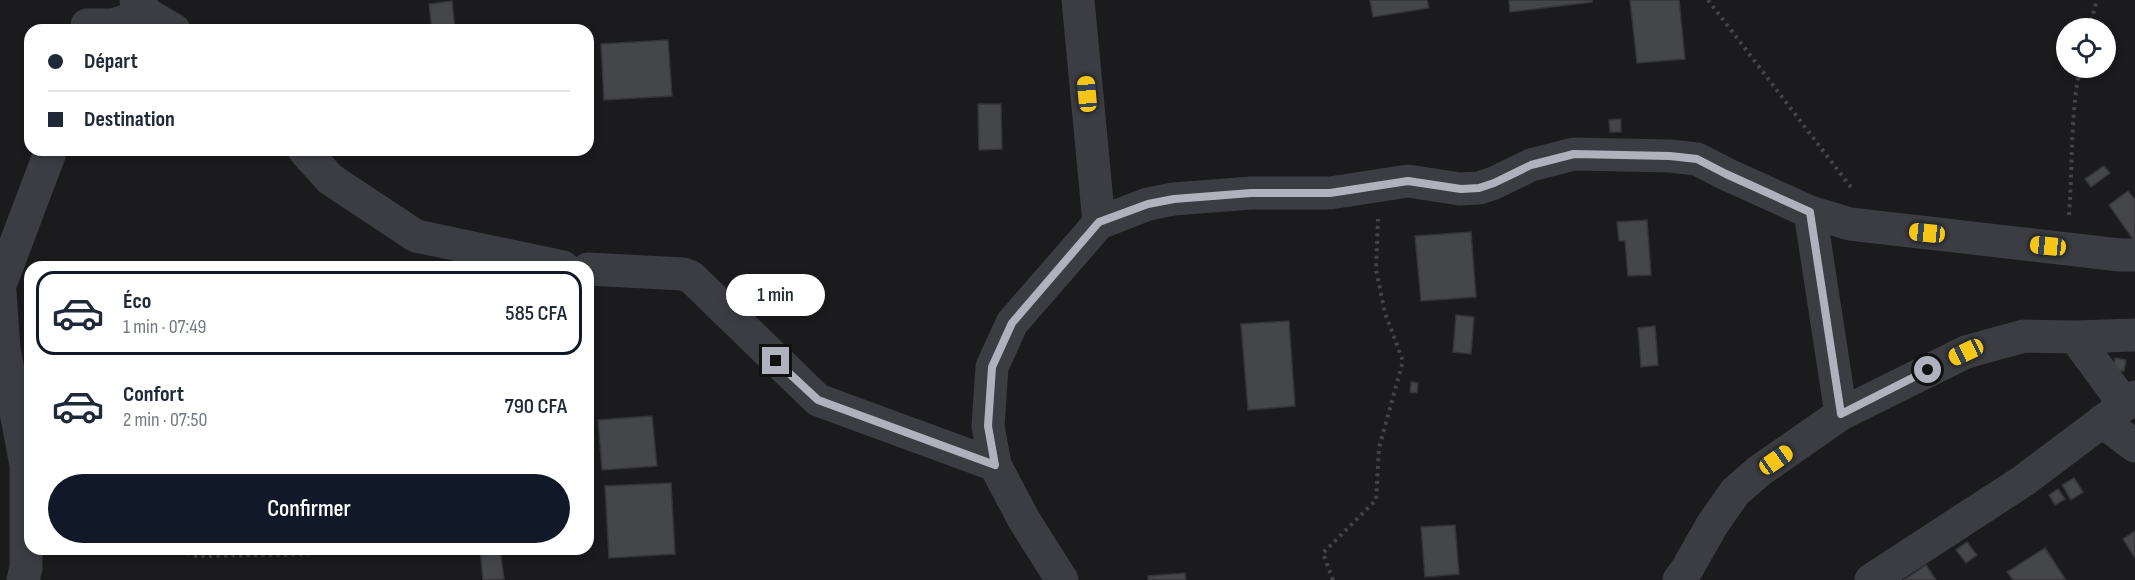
<!DOCTYPE html>
<html lang="fr">
<meta charset="utf-8">
<style>
body{margin:0;font-family:"Sofia Sans Condensed",sans-serif;background:#f6f6f7;color:#1f2937;height:100vh;display:flex;flex-direction:column;font-size:22px;white-space:nowrap}
*{box-sizing:border-box;margin:0}
p{font-size:20px;color:#747a83}
.icon{flex:none;width:33px;height:33px;fill:none;stroke:currentColor;stroke-width:2;stroke-linecap:round;stroke-linejoin:round}
.map{position:relative;flex:1;overflow:hidden}
.sheet{position:absolute;left:24px;top:261px;width:570px;height:294px;display:flex;flex-direction:column;background:#fff;border-radius:18px;box-shadow:0 3px 9px #0003}
.sheet>*{flex:none}
.banner{position:absolute;left:24px;top:24px;width:570px;height:132px;border-radius:18px;box-shadow:0 3px 9px #0003;display:grid;align-content:center;height:132px;padding:0 24px;background:#fff}
.fabs{position:absolute;left:2056px;top:18px;display:grid;gap:12px}
.fabs a{display:grid;place-items:center;width:60px;height:60px;border-radius:50%;background:#fff;box-shadow:0 3px 9px #0003;font-size:30px}
.end{position:absolute;width:27px;height:27px;margin:-14px;border:8px solid #afb2bc;background:#111;box-shadow:0 0 0 3px #111}
.from{border-radius:50%}
.bubble{position:absolute;height:42px;border-radius:21px;background:#fff;box-shadow:0 3px 9px #0003;font-size:20px;font-weight:600;line-height:42px;text-align:center}
.car{position:absolute;width:18px;height:36px;margin:-18px -9px;border-radius:8px;box-shadow:0 0 4px 2px #0007;background:linear-gradient(#f5c518 24%,#345 0 40%,#f5c518 0 76%,#345 0 86%,#f5c518 0)}
.banner b{display:flex;align-items:center;gap:21px;height:57px;font-size:22px}
.banner b+b{border-top:2px solid #e0e1e3}
.banner i{width:15px;height:15px;background:#1f2937}
ul{padding:10px 0 0;list-style:none}
li{display:flex;align-items:center;gap:18px;height:84px;margin:0 12px 9px;padding:0 12px;border:3px solid transparent;border-radius:18px}
li div{flex:1}
li b{display:block;font-size:22px}
li em{font-style:normal;font-weight:600}
li.active{border-color:#111827}
li>.icon{width:54px;height:54px;stroke-width:1.5}
.button{display:flex;gap:12px;margin-top:auto;padding:12px 24px}
.button a{flex:1;height:69px;border-radius:36px;background:#111827;color:#fff;font-size:24px;font-weight:600;line-height:69px;text-align:center}
.map>svg:first-child{display:block}
</style>
<div class="map">
<svg width="2135" height="580" viewBox="0 0 2135 580">
<rect width="100%" height="100%" fill="#1b1b1d"/>
<path fill="#45464a" stroke="#353539" stroke-width="1.5" d="M1370 0H1427L1429 8 1373 17Z
M1509 0H1592V2L1510 12Z
M1630 0H1679L1685 59 1637 63Z
M452 1 455 30H432L429 4Z
M668 40 672 96 604 100 601 44Z
M978 104H1001L1002 149 979 150Z
M1621 119V132H1610L1609 120Z
M2104 166 2110 173 2091 187 2085 179Z
M2128 191 2135 200V242L2109 205Z
M1647 220 1651 275 1628 276 1625 241H1619L1617 222Z
M1471 232 1476 297 1421 301 1415 236Z
M1456 315 1474 317 1471 354 1453 352Z
M1289 321 1295 406 1248 410 1241 324Z
M1655 326 1658 365 1641 367 1638 328Z
M2115 358 2126 360 2124 371 2114 370Z
M1411 382 1418 383 1417 393 1410 392Z
M652 416 657 466 602 470 598 420Z
M2074 478 2083 492 2071 500 2062 485Z
M671 483 675 554 609 558 605 486Z
M2058 489 2065 499 2055 505 2049 495Z
M1455 525 1459 574 1425 577 1421 527Z
M2135 531V558L2123 539Z
M1967 542 1977 555 1966 563 1956 550Z
M2045 548 2066 580H2013L2007 572Z
M480 549H500L504 579 483 580Z
M1926 565 1936 580H1904Z
M1185 573 1186 580H1148V576Z"/>
<g fill="none" stroke-linecap="round" stroke-linejoin="round">
<path stroke="#424449" stroke-width="4" stroke-dasharray="3 4.5" stroke-linecap="butt" d="M1708 0 1853 190
M2089 28 2097 0
M2069 215C2073 165 2070 116 2080 68
M181 549 193 556 307 554 315 549
M1333 580 1323 553 1376 500 1379 448 1403 361 1385 313 1376 270 1378 219"/>
<path stroke="#3c3d42" stroke-width="33" d="M136 0 147 14 174 30
M1078 0 1099 223
M87 25H113L147 14
M304 150 330 179 416 236 563 267
M588 269 683 274 691 277 818 400 995 465
M0 285 51 150
M0 292 4 349 26 465V568L23 580
M2075 337 2135 335
M1841 414 1810 212 1850 224 2120 255H2135
M2102 421 2135 446
M1062 580 1024 520 995 465 988 426 992 367 1012 323 1099 223 1148 204 1174 199 1251 193H1330L1408 181 1460 189 1479 188 1494 183 1531 165 1574 154 1670 156 1697 159 1726 174 1810 212
M1679 580 1687 569 1712 525 1735 492 1759 471 1841 414 1966 352 2024 336 2075 337 2125 405
M1871 580 2023 481 2135 397"/>
</g>
<g fill="none" stroke-linecap="round" stroke-linejoin="round">
<path stroke="#afb2bc" stroke-width="8" d="M776 361 818 400 995 465 988 426 992 367 1012 323 1099 222 1148 204 1174 199 1251 193H1330L1408 181 1461 189 1479 188 1494 183 1531 165 1574 154 1670 156 1697 159 1726 174 1810 212 1841 414 1928 370"/>
</g>
</svg>
<div class="fabs">
<a><svg class="icon" aria-label="locate" viewBox="0 0 24 24"><circle cx="12" cy="12" r="6"/><path d="M12 2v4M12 18v4M2 12h4M18 12h4"/></svg></a>
</div>
<i class="end from" style="left:1928px;top:370px"></i>
<i class="end" style="left:776px;top:361px"></i>
<div class="bubble" style="left:726px;top:274px;width:99px">1 min</div>
<i class="car" style="left:1087px;top:94px;rotate:355deg"></i>
<i class="car" style="left:1927px;top:233px;rotate:276deg"></i>
<i class="car" style="left:2048px;top:246px;rotate:276deg"></i>
<i class="car" style="left:1966px;top:352px;rotate:245deg"></i>
<i class="car" style="left:1776px;top:460px;rotate:55deg"></i>
<div class="banner">
<b><i class="from"></i>Départ</b>
<b><i></i>Destination</b>
</div>
<section class="sheet">
<ul>
<li class="active"><svg class="icon" aria-label="car" viewBox="0 0 24 24"><path d="M5 17H2v-5l4-1 3-4h7l3 4 3 1v5h-3M9 17h6M6 11h13"/><circle cx="7" cy="17" r="2"/><circle cx="17" cy="17" r="2"/></svg><div><b>Éco</b><p>1 min · 07:49</p></div><em>585 CFA</em></li>
<li><svg class="icon" aria-label="car" viewBox="0 0 24 24"><path d="M5 17H2v-5l4-1 3-4h7l3 4 3 1v5h-3M9 17h6M6 11h13"/><circle cx="7" cy="17" r="2"/><circle cx="17" cy="17" r="2"/></svg><div><b>Confort</b><p>2 min · 07:50</p></div><em>790 CFA</em></li>
</ul>
<div class="button"><a>Confirmer</a></div>
</section>
</div>
